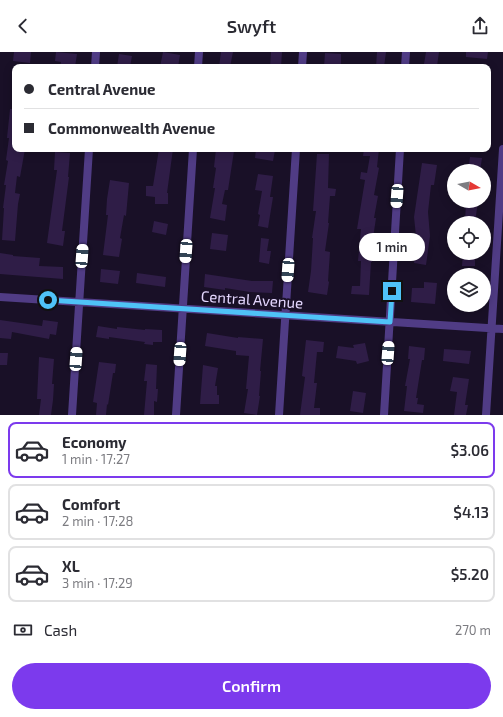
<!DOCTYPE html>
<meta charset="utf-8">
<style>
body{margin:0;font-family:"Exo 2",sans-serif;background:#f7f7f7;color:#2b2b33;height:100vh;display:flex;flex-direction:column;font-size:15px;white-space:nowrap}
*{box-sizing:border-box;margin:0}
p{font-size:13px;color:#7c7c81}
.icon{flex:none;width:22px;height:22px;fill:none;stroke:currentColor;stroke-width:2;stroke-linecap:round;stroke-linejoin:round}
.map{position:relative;height:363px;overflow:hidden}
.panel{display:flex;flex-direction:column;background:#fff;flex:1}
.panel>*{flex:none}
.guide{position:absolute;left:12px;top:12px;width:479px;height:88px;border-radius:8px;box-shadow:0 2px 10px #0003;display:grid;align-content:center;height:88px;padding:0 12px;background:#fff}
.needle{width:26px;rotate:99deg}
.tools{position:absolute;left:447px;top:112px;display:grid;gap:8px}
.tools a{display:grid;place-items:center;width:44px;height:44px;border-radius:50%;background:#fff;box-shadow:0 2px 10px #0003;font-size:20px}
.end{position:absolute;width:18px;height:18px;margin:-9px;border:5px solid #4fc3f7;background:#111;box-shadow:0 0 0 2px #111}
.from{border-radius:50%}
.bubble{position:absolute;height:28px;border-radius:14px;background:#fff;box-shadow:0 2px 10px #0003;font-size:13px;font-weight:600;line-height:28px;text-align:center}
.car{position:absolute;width:12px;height:24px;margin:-12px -6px;border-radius:5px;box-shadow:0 0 3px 1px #0007;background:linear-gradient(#fff 24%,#345 0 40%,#fff 0 76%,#345 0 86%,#fff 0)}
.guide b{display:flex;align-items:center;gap:14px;height:38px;font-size:15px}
.guide b+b{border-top:1px solid #e1e1e2}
.guide i{width:10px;height:10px;background:#2b2b33}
ul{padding:7px 0 0;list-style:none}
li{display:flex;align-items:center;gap:12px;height:56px;margin:0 8px 6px;padding:0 4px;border:2px solid #e1e1e2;border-radius:8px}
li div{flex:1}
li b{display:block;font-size:15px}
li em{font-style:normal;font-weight:600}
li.selected{border-color:#7c3aed}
li>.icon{width:36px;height:36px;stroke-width:1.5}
.pay{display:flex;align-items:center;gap:10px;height:44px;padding:0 12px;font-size:15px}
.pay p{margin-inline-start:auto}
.primary-button{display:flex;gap:8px;margin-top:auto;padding:8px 12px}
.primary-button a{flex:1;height:46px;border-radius:24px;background:#7c3aed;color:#fff;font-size:16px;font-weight:600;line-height:46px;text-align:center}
header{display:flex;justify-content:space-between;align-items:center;height:52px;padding:0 12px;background:#fff;font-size:18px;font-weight:600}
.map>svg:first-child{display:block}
</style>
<header><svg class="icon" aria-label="back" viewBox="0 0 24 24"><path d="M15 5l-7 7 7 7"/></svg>Swyft<svg class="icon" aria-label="share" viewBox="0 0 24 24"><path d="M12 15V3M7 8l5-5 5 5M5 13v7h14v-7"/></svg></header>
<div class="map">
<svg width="503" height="363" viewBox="0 0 503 363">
<rect width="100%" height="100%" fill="#191027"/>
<path fill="#2f1d47" d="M14 0H31L30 11 13 9Z
M56 0 77 2 75 15H60L61 10 55 9Z
M163 0 180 3 178 15H160Z
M221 0H233L230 15H219Z
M271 0H282L281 15H270Z
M377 0H386L384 15H376Z
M426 0H439L437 14 424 12Z
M466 0H488L487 7 466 5Z
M325 1 341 2V15H324Z
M119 2 132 4 130 15H117Z
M10 57H15V97H25L20 125 17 124 15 141 20 142 18 152 15 189 2 188 4 156H3L6 133H4L8 109 6 108 9 86H7Z
M159 97H173L167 141H168V152H155V145L146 144V134H153Z
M216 97 234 99 228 138H225L222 152 227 153 225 169 210 166 215 136H213L216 116 214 115Z
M256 97 275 98 273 109 255 106Z
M364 97H379L377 115 379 116 374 143 378 144 374 166H376L373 186H374L372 210H371L369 243 351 242 352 234H360L361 209H358L361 177H357L365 128 360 127 361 120 367 121 370 104H363Z
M55 100 70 101 68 125H69L62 179H65L63 194 47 191 57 118H54Z
M317 102H329L328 136 336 137 335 144H330L328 171H329L325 199 330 200 328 229 329 230 327 243 308 240 311 219 313 186H312L316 159H313Z
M470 105 482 106 480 119H468Z
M422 111 437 113 434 133H431L428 160 430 184 426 213 414 211 419 183 416 184 414 165Z
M258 122 273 124 270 145H273L268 176 258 174 260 163 258 162 262 139 255 138Z
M110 128 129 131 126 164 124 163 120 186 122 187 119 205 103 203 108 163H106L107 147Z
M466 149H478L475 171H465Z
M154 169 168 172 166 183 152 180Z
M212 181 228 183 226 199 210 197Z
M261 186 269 187 267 199H271L269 212 259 210Z
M0 201 13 203V204L40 206 39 214 63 215V227L0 222Z
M463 201H475V214H462Z
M101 217 120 219 118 232 100 230Z
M137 221 166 225 165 235 136 231Z
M205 222 252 229H273L272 241 250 240 225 236V238L204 235Z
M424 230 437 231 435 252 411 250 412 236H424Z
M0 268 42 274 43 268 58 270 56 283 50 282 49 287 12 280 11 287 0 286Z
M98 274 117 277V275L145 278V277L162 278V290H153V293L144 292 145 290 109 285V287L96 285Z
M207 281 238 286V285L263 287 260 319H261L259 344H260L257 363 244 361 248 337H246L249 304 236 303V299L205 294Z
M306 288 324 290 323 300H317L314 331H317L314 356H320V363H300L305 325 302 324Z
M365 291 369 309 357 312 356 309 336 306 338 294 354 296 353 293Z
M409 294 425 296 424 308H422L416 346H418L417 352 424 353 423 361 404 359 407 334H405L410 307H408Z
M444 297 471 299 469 312 443 309Z
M0 301H8L7 313H0Z
M39 305 54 307 52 332H54L53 348 51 363H39L41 347H37Z
M99 310 116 312 115 321H113L108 353 107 352 106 363H96L97 351 93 350Z
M146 312 157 313 156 337H158L157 350 154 349V363H144L147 329H144Z
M203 313 218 316 215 334H217V343H219V352H200Z
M453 325 469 327 465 353H468L466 363H454L457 340 450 339Z
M353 339 366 341 363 361 350 359Z"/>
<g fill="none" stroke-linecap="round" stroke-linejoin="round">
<path stroke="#503c85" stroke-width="8" d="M95 15 96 0
M198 15 199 0
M302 15 303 0
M405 15 406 0
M0 245 503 277
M72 363 89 97
M176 363 193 97
M279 363 296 97
M384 363 400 97
M486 363 503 97"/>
</g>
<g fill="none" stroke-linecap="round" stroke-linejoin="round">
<path stroke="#4fc3f7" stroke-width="5" d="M48 248 390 270 392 239"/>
</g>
<g text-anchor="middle" stroke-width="4" stroke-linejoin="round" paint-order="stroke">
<g font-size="15" fill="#e4d7fe" stroke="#191027">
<text transform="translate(252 248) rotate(4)" y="5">Central Avenue</text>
</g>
</g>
</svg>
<div class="tools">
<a><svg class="needle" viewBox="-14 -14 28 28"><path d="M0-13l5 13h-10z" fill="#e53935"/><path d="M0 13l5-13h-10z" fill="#7c7c81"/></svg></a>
<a><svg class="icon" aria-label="locate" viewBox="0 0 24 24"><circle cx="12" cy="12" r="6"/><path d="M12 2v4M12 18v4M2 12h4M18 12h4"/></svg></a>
<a><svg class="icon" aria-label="layers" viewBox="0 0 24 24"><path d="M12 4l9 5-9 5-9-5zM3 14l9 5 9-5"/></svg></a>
</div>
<i class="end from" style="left:48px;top:248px"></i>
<i class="end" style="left:392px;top:239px"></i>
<div class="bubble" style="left:359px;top:181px;width:66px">1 min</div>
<i class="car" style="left:397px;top:144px;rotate:184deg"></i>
<i class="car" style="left:186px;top:199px;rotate:184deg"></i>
<i class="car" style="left:82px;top:204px;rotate:4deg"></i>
<i class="car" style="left:288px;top:218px;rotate:184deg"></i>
<i class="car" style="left:388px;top:301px;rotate:4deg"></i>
<i class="car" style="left:180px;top:302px;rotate:184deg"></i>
<i class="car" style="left:76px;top:307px;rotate:4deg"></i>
<div class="guide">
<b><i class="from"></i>Central Avenue</b>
<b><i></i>Commonwealth Avenue</b>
</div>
</div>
<section class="panel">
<ul>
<li class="selected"><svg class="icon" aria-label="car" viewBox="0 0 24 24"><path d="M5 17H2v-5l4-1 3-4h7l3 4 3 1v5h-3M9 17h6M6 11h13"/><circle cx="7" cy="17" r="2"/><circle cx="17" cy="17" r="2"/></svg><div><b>Economy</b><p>1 min · 17:27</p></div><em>$3.06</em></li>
<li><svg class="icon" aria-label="car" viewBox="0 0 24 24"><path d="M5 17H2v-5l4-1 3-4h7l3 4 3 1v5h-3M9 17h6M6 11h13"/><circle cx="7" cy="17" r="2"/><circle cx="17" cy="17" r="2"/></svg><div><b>Comfort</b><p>2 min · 17:28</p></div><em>$4.13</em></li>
<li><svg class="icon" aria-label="car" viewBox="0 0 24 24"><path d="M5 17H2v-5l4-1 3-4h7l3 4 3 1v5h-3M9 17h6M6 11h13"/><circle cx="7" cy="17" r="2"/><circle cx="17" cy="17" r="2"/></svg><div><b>XL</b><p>3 min · 17:29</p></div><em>$5.20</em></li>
</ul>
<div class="pay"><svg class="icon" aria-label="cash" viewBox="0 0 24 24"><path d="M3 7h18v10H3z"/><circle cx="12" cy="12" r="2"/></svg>Cash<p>270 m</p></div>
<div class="primary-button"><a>Confirm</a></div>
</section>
